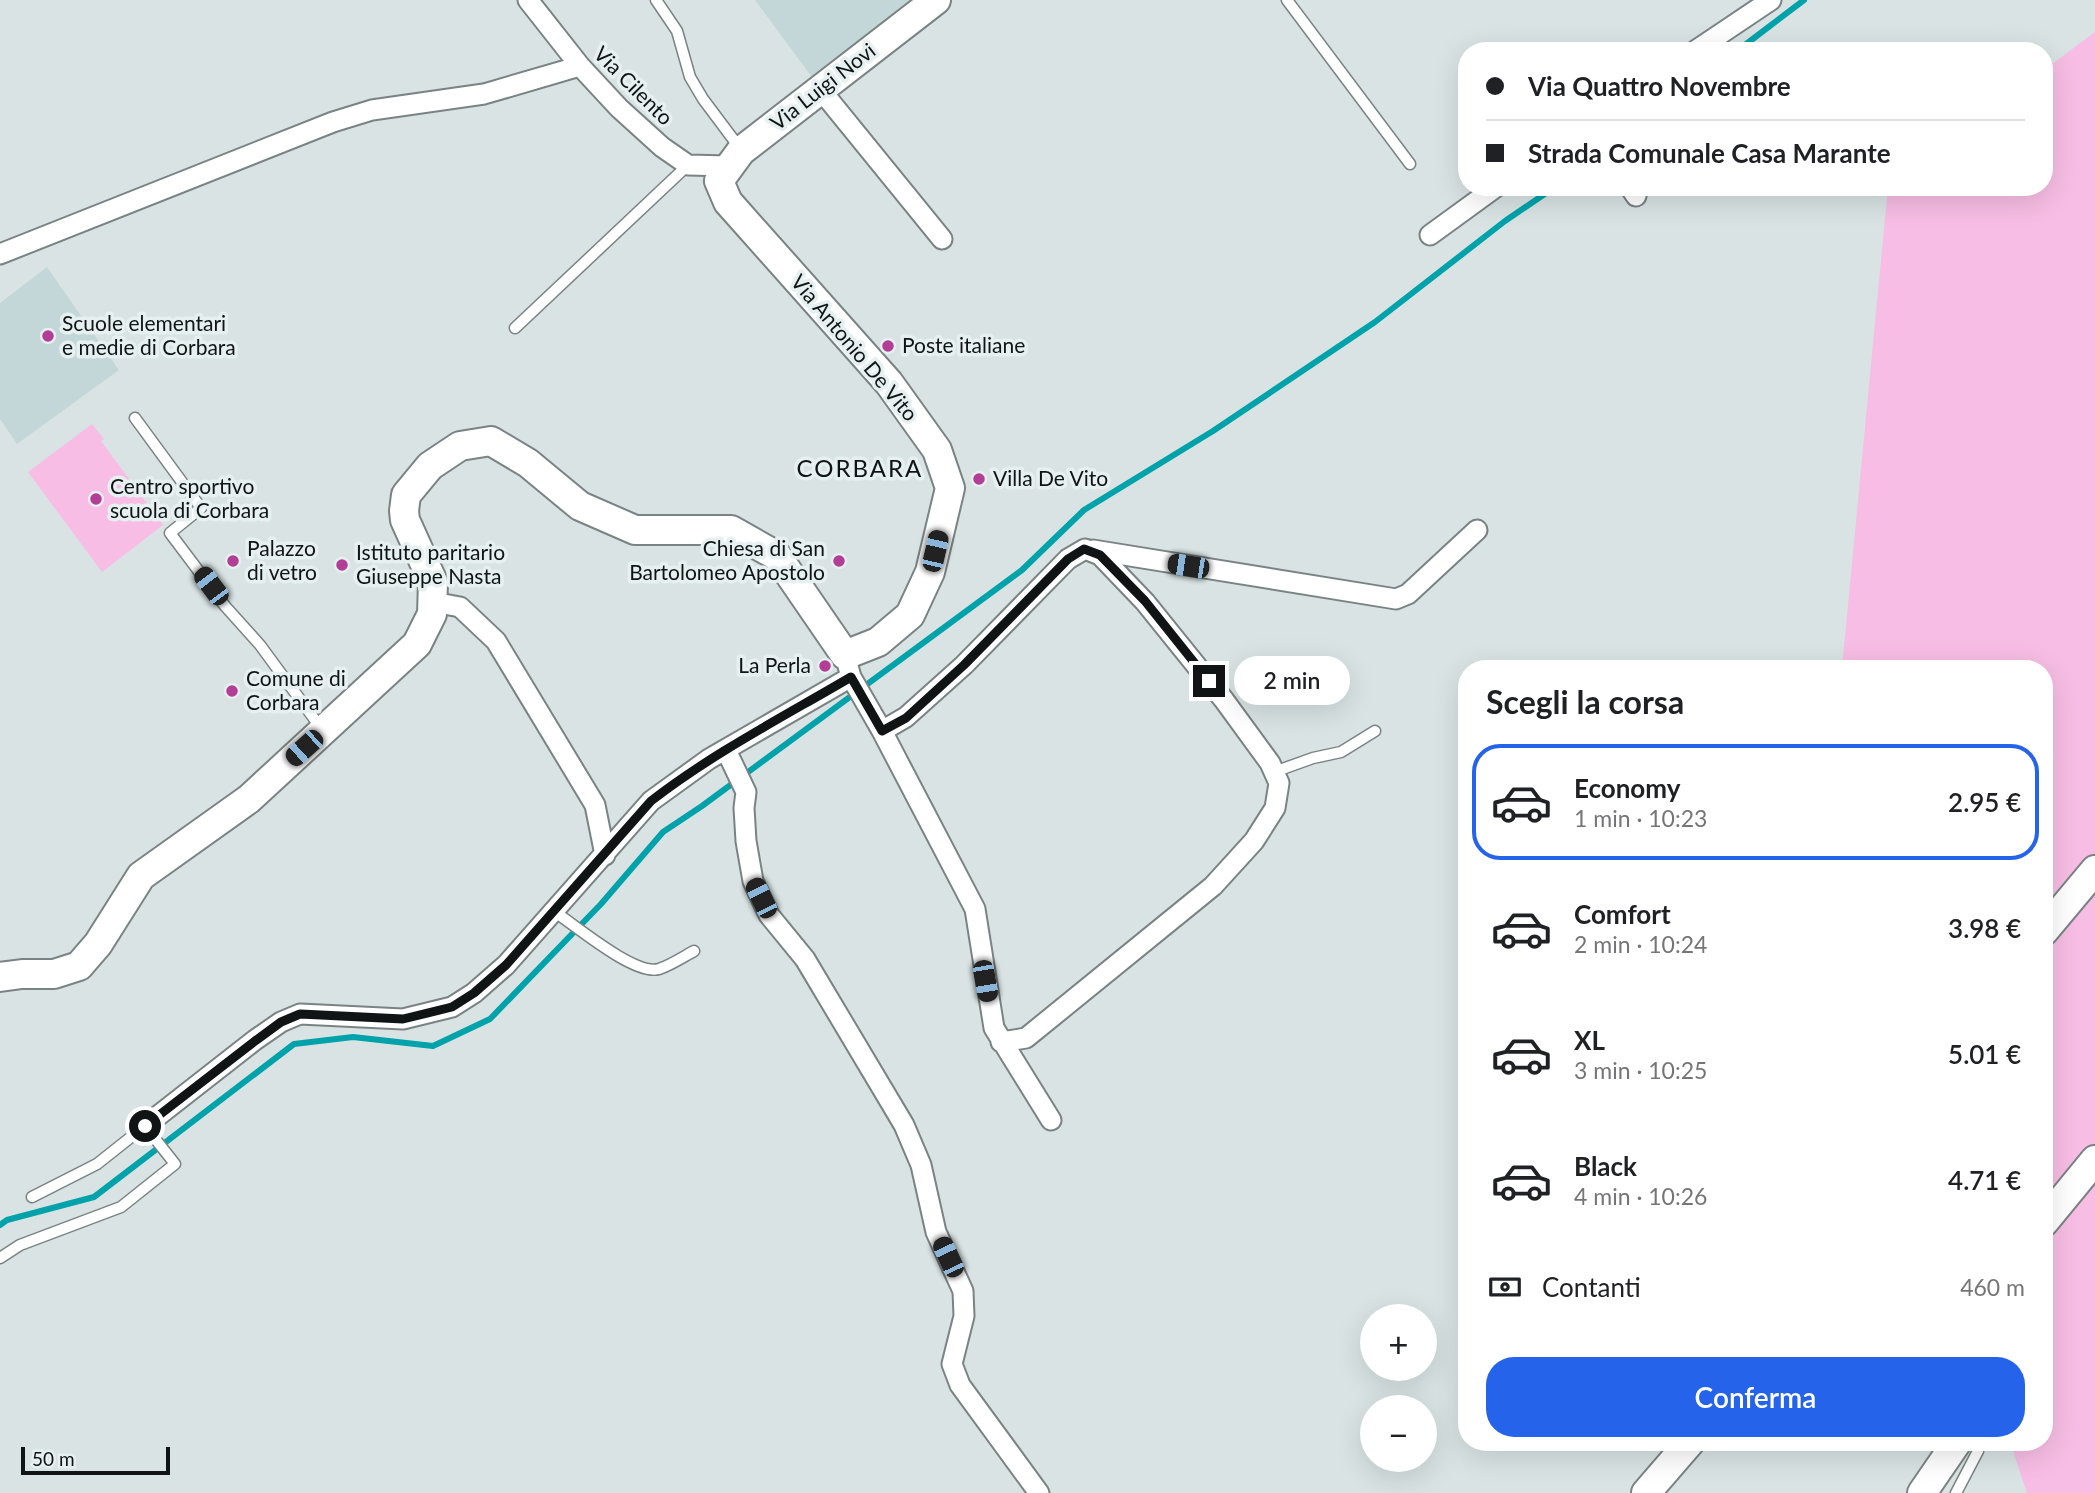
<!DOCTYPE html>
<html lang="it">
<meta charset="utf-8">
<style>
body{margin:0;font-family:Lato,sans-serif;background:#f2f2f2;color:#202124;height:100vh;display:flex;flex-direction:column;font-size:26px;white-space:nowrap}
*{box-sizing:border-box;margin:0}
p{font-size:23px;color:#757577}
.icon{flex:none;width:38px;height:38px;fill:none;stroke:currentColor;stroke-width:2;stroke-linecap:round;stroke-linejoin:round}
.map{position:relative;flex:1;overflow:hidden}
.drawer{position:absolute;left:1458px;top:660px;width:595px;height:791px;display:flex;flex-direction:column;background:#fff;border-radius:28px;box-shadow:0 7px 28px #0002}
.drawer>*{flex:none}
.hud{position:absolute;left:1458px;top:42px;width:595px;height:154px;border-radius:28px;box-shadow:0 7px 28px #0002;display:grid;align-content:center;height:154px;padding:0 28px;background:#fff}
.buttons{position:absolute;left:1360px;top:1304px;display:grid;gap:14px}
.buttons a{display:grid;place-items:center;width:77px;height:77px;border-radius:50%;background:#fff;box-shadow:0 7px 28px #0002;font-size:35px}
.scale{position:absolute;left:21px;bottom:18px;width:149px;box-sizing:border-box;padding-left:7px;border:4px solid #101414;border-top:0;font-size:19px;line-height:24px;white-space:nowrap;color:#101414;-webkit-text-stroke:5px #e6f0f1;paint-order:stroke}
.end{position:absolute;width:32px;height:32px;margin:-16px;border:9px solid #101414;background:#fff;box-shadow:0 0 0 4px #fff}
.from{border-radius:50%}
.bubble{position:absolute;height:49px;border-radius:24px;background:#fff;box-shadow:0 7px 28px #0002;font-size:23px;font-weight:600;line-height:49px;text-align:center}
.car{position:absolute;width:21px;height:42px;margin:-21px -10px;border-radius:9px;box-shadow:0 0 5px 2px #0007;background:linear-gradient(#222 24%,#8ab4d8 0 40%,#222 0 76%,#8ab4d8 0 86%,#222 0)}
.hud b{display:flex;align-items:center;gap:24px;height:66px;font-size:26px}
.hud b+b{border-top:2px solid #e0e0e0}
.hud i{width:18px;height:18px;background:#202124}
ul{padding:0;list-style:none}
li{display:flex;align-items:center;gap:21px;height:116px;margin:0 14px 10px;padding:0 14px;border:4px solid transparent;border-radius:28px}
li div{flex:1}
li b{display:block;font-size:26px}
li em{font-style:normal;font-weight:600}
li.selected{border-color:#2563eb}
li>.icon{width:63px;height:63px;stroke-width:1.5}
h2{padding:0 28px;font-size:32px;line-height:84px}
.pay{display:flex;align-items:center;gap:18px;height:77px;padding:0 28px;font-size:26px}
.pay p{margin-inline-start:auto}
.cta{display:flex;gap:14px;margin-top:auto;padding:14px 28px}
.cta a{flex:1;height:80px;border-radius:28px;background:#2563eb;color:#fff;font-size:28px;font-weight:600;line-height:80px;text-align:center}
.map>svg:first-child{display:block}
</style>
<div class="map">
<svg width="2095" height="1493" viewBox="0 0 2095 1493">
<rect width="100%" height="100%" fill="#d9e3e3"/>
<path fill="#c4d7d8" d="M755 0H915L814 80Z
M47 267 119 370 17 444 0 419V303Z"/>
<path fill="#f7bde4" d="M2095 32V1493H2027L2010 1442H2044V668H1842L1888 187H2044V70Z
M92 424 104 439 101 441 163 525 102 572 28 472Z"/>
<g fill="none" stroke-linecap="round" stroke-linejoin="round">
<path stroke="#01a2aa" stroke-width="6" d="M1737 51 1804 0
M0 1225 7 1220 94 1197 294 1044 353 1037 433 1046 490 1019 601 904 663 832 702 806 1022 570 1084 510 1213 431 1375 322 1505 221 1555 187"/>
<g stroke="#7a8383" stroke-width="13">
<path id="lane" d="M656 0 677 31 690 77 703 99 739 147
M1287 0 1410 164
M1636 196 1647 187
M515 328 688 165
M135 418 201 508 170 533 225 606 260 645 321 728
M1274 772 1313 758 1341 752 1375 731
M555 912C576 926 635 976 659 969 671 965 683 957 694 951
M0 1258 20 1245 121 1207 175 1164 145 1126 97 1164 32 1197
M1956 1493 1978 1451 1973 1442"/>
</g>
<g stroke="#7a8383" stroke-width="23">
<path id="street" d="M528 0 580 66 619 108 662 147 688 165 728 166
M1695 51 1771 0
M820 89 942 239
M1630 187 1636 196
M1430 235 1496 187
M0 254 333 122 372 110 484 94 580 66
M1093 550 1396 599 1408 594 1477 530
M433 602 460 607 496 641 595 805 605 855
M848 666 851 677 882 731 975 909 994 1028 1051 1120
M882 731 906 717 964 665 1068 559 1085 549 1100 555 1145 602 1224 700 1270 763 1279 783 1275 808 1254 841 1213 886 1026 1038 1001 1042
M726 750 746 792 744 808 746 841 753 881 769 915 805 959 904 1125 921 1165 936 1232 963 1291 964 1316 952 1364 960 1385 1039 1493
M145 1126 255 1040 281 1022 300 1014 403 1019 452 1007 474 993 506 965 651 801 709 759 851 677"/>
</g>
<g stroke="#7a8383" stroke-width="32">
<path id="secondary" d="M2044 931 2095 870
M0 977 22 974H54L79 966 98 944 141 876 249 799 417 644 432 614 433 582 405 520 404 511 406 495 430 466 460 446 491 441 528 463 580 506 635 530H731L777 556 845 655 878 642 910 615 930 572 950 488 937 450 889 383 728 202 719 181 741 151 936 0
M2044 1222 2095 1160
M1646 1493 1690 1442
M1922 1493 1957 1442"/>
</g>
<use href="#lane" stroke="#fff" stroke-width="10"/>
<use href="#street" stroke="#fff" stroke-width="19"/>
<use href="#secondary" stroke="#fff" stroke-width="28"/>
</g>
<g fill="none" stroke-linecap="round" stroke-linejoin="round">
<path stroke="#101414" stroke-width="9" d="M145 1126 255 1041 281 1022 300 1014 403 1019 452 1007 474 993 506 965 651 801C713 753 783 717 851 677L882 731 906 718 964 665 1068 559 1084 549 1100 555 1145 601 1209 681"/>
</g>
<g fill="#b23e96" stroke="#e6f0f1" stroke-width="2.5">
<circle cx="48" cy="336" r="7"/>
<circle cx="888" cy="346" r="7"/>
<circle cx="979" cy="479" r="7"/>
<circle cx="96" cy="499" r="7"/>
<circle cx="233" cy="561" r="7"/>
<circle cx="839" cy="561" r="7"/>
<circle cx="342" cy="565" r="7"/>
<circle cx="825" cy="666" r="7"/>
<circle cx="232" cy="691" r="7"/>
</g>
<g text-anchor="middle" stroke-width="7" stroke-linejoin="round" paint-order="stroke">
<g font-size="21" fill="#101414" stroke="#e6f0f1">
<text transform="translate(633 86) rotate(45)" y="7">Via Cilento</text>
<text transform="translate(823 87) rotate(-38)" y="7">Via Luigi Novi</text>
<text transform="translate(854 348) rotate(50)" y="7">Via Antonio De Vito</text>
</g>
<g font-size="21" fill="#101414" stroke="#e6f0f1" text-anchor="start">
<text x="62" y="331">Scuole elementari<tspan x="62" dy="24">e medie di Corbara</tspan></text>
<text x="902" y="353">Poste italiane</text>
<text x="993" y="486">Villa De Vito</text>
<text x="110" y="494">Centro sportivo<tspan x="110" dy="24">scuola di Corbara</tspan></text>
<text x="247" y="556">Palazzo<tspan x="247" dy="24">di vetro</tspan></text>
<text x="825" y="556" text-anchor="end">Chiesa di San<tspan x="825" dy="24">Bartolomeo Apostolo</tspan></text>
<text x="356" y="560">Istituto paritario<tspan x="356" dy="24">Giuseppe Nasta</tspan></text>
<text x="811" y="673" text-anchor="end">La Perla</text>
<text x="246" y="686">Comune di<tspan x="246" dy="24">Corbara</tspan></text>
</g>
<g font-size="24" letter-spacing="2" fill="#101414" stroke="#e6f0f1">
<text x="860" y="477">CORBARA</text>
</g>
</g>
</svg>
<div class="buttons">
<a>+</a>
<a>−</a>
</div>
<div class="scale">50 m</div>
<i class="end from" style="left:145px;top:1126px"></i>
<i class="end" style="left:1209px;top:681px"></i>
<div class="bubble" style="left:1234px;top:656px;width:116px">2 min</div>
<i class="car" style="left:935px;top:551px;rotate:13deg"></i>
<i class="car" style="left:1188px;top:566px;rotate:279deg"></i>
<i class="car" style="left:211px;top:586px;rotate:323deg"></i>
<i class="car" style="left:304px;top:748px;rotate:228deg"></i>
<i class="car" style="left:761px;top:898px;rotate:334deg"></i>
<i class="car" style="left:985px;top:981px;rotate:170deg"></i>
<i class="car" style="left:948px;top:1257px;rotate:335deg"></i>
<div class="hud">
<b><i class="from"></i>Via Quattro Novembre</b>
<b><i></i>Strada Comunale Casa Marante</b>
</div>
<section class="drawer">
<h2>Scegli la corsa</h2>
<ul>
<li class="selected"><svg class="icon" aria-label="car" viewBox="0 0 24 24"><path d="M5 17H2v-5l4-1 3-4h7l3 4 3 1v5h-3M9 17h6M6 11h13"/><circle cx="7" cy="17" r="2"/><circle cx="17" cy="17" r="2"/></svg><div><b>Economy</b><p>1 min · 10:23</p></div><em>2.95 €</em></li>
<li><svg class="icon" aria-label="car" viewBox="0 0 24 24"><path d="M5 17H2v-5l4-1 3-4h7l3 4 3 1v5h-3M9 17h6M6 11h13"/><circle cx="7" cy="17" r="2"/><circle cx="17" cy="17" r="2"/></svg><div><b>Comfort</b><p>2 min · 10:24</p></div><em>3.98 €</em></li>
<li><svg class="icon" aria-label="car" viewBox="0 0 24 24"><path d="M5 17H2v-5l4-1 3-4h7l3 4 3 1v5h-3M9 17h6M6 11h13"/><circle cx="7" cy="17" r="2"/><circle cx="17" cy="17" r="2"/></svg><div><b>XL</b><p>3 min · 10:25</p></div><em>5.01 €</em></li>
<li><svg class="icon" aria-label="car" viewBox="0 0 24 24"><path d="M5 17H2v-5l4-1 3-4h7l3 4 3 1v5h-3M9 17h6M6 11h13"/><circle cx="7" cy="17" r="2"/><circle cx="17" cy="17" r="2"/></svg><div><b>Black</b><p>4 min · 10:26</p></div><em>4.71 €</em></li>
</ul>
<div class="pay"><svg class="icon" aria-label="cash" viewBox="0 0 24 24"><path d="M3 7h18v10H3z"/><circle cx="12" cy="12" r="2"/></svg>Contanti<p>460 m</p></div>
<div class="cta"><a>Conferma</a></div>
</section>
</div>
